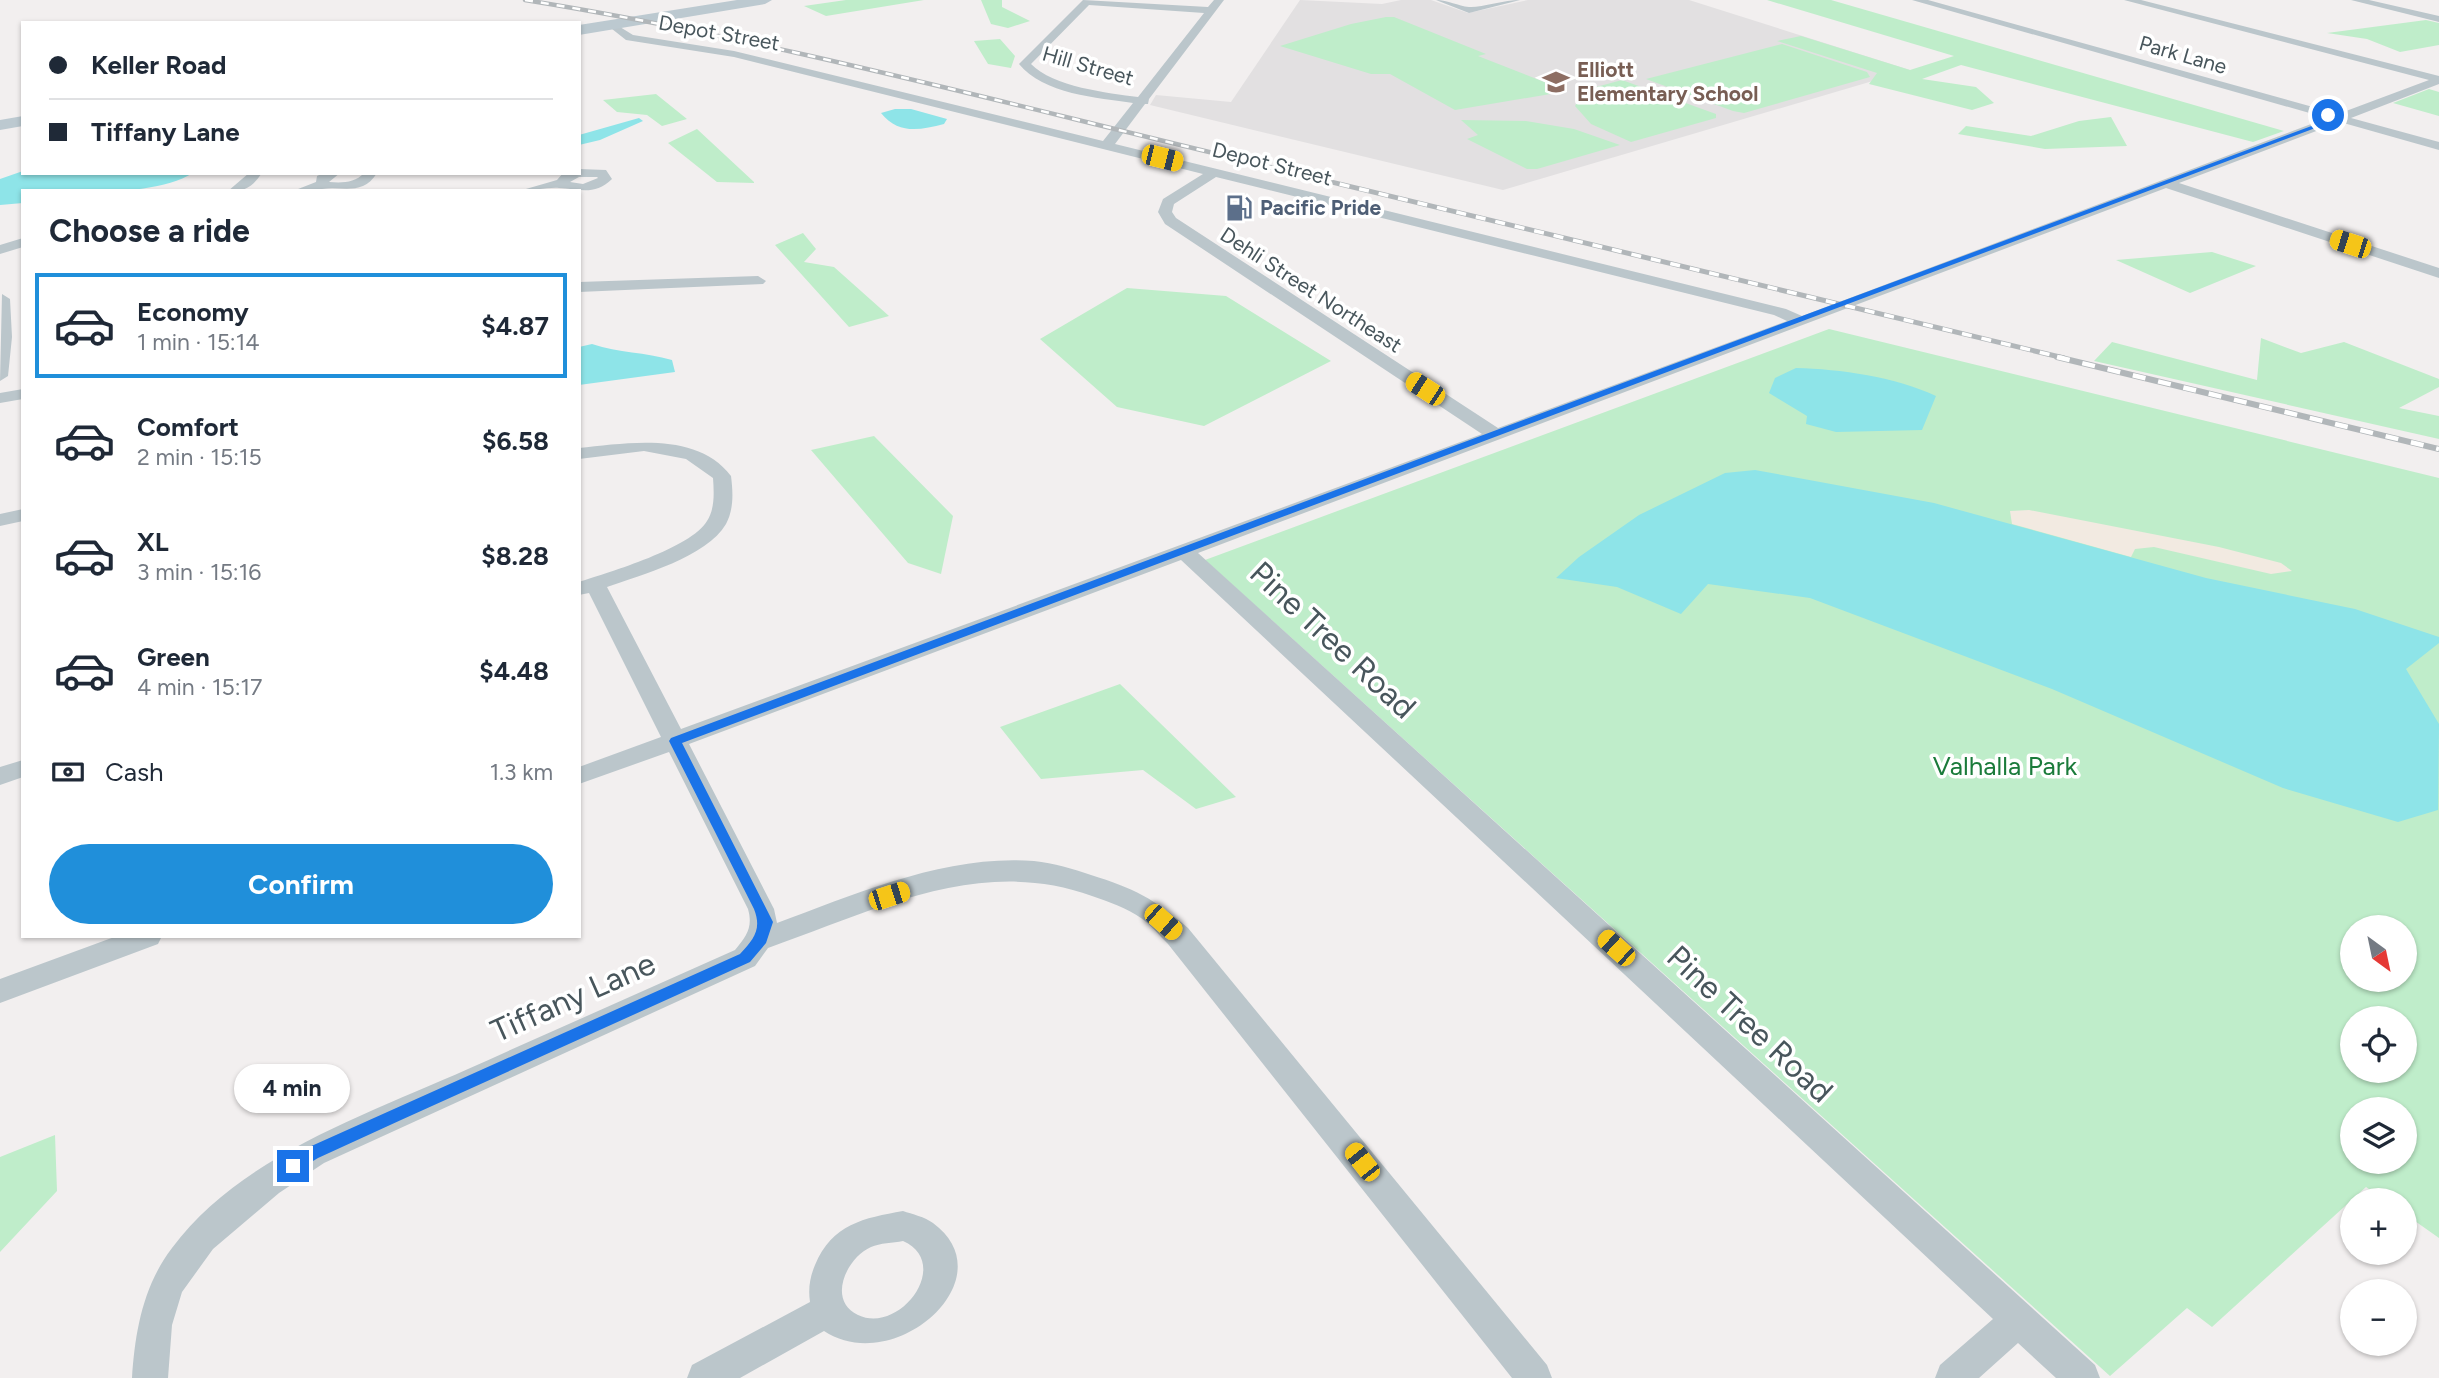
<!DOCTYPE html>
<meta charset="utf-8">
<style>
body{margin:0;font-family:Figtree,sans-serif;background:#f2f2f3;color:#1f2937;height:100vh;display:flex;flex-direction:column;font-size:26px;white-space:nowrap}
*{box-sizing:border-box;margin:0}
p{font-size:23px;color:#747a83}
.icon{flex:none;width:38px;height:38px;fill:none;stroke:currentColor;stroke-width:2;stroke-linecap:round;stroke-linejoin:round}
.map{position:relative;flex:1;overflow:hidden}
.panel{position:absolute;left:21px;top:189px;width:560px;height:749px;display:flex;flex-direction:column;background:#fff;border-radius:0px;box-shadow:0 2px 5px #0004}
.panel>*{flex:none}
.guide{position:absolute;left:21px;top:21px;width:560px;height:154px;border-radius:0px;box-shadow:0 2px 5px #0004;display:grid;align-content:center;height:154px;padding:0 28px;background:#fff}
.needle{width:46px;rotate:147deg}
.controls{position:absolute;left:2340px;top:915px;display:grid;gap:14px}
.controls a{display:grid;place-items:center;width:77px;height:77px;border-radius:50%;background:#fff;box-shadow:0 2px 5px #0004;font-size:35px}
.end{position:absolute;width:32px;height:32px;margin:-16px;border:9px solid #1a73e8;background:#fff;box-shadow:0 0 0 4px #fff}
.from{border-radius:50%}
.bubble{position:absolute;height:49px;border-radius:24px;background:#fff;box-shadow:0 2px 5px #0004;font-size:23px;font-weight:700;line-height:49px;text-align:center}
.car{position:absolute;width:21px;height:42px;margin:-21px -10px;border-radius:9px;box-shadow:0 0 5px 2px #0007;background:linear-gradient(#f5c518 24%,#345 0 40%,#f5c518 0 76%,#345 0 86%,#f5c518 0)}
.guide b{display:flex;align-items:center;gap:24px;height:66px;font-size:26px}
.guide b+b{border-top:2px solid #e0e1e3}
.guide i{width:18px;height:18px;background:#1f2937}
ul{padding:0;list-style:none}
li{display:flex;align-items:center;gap:21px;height:105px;margin:0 14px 10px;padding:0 14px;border:4px solid transparent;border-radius:0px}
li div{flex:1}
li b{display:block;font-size:26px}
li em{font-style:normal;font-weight:700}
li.selected{border-color:#208fda}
li>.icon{width:63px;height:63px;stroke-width:1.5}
h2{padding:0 28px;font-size:32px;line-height:84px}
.pay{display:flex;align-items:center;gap:18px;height:77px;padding:0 28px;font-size:26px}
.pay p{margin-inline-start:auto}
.cta{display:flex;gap:14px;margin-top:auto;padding:14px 28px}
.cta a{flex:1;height:80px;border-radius:42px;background:#208fda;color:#fff;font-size:28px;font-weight:700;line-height:80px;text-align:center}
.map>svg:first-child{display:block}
</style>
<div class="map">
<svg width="2439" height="1378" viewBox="0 0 2439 1378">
<rect width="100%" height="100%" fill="#f2efef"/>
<path fill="#e2e0e1" d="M1300 0 1382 4 1401 0H1431L1468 13 1528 0H1689L1910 70 1503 190 1150 105 1156 95 1231 102Z"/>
<path fill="#bfedca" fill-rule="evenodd" d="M846 0H924L826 16 804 6Z
M981 0H1002V7L1030 21 1008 28 991 24Z
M1767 0H1831L2284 131 2253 142 1961 65 1922 79 1976 87 1994 103 1972 110 1869 84 1877 73 1777 41 1801 36 1910 70 1954 56Z
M1386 17H1394L1486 54 1478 56 1562 89V92L1455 110 1390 74H1371L1280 46 1351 24Z
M2426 20 2439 23V45L2400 52 2367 39 2327 33Z
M1000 39 1015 56 1011 68 988 64 974 41Z
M1782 44 1867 72 1870 77 1744 113 1733 111 1646 79Z
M1622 80 1716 114V118L1631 142 1591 124 1575 106 1585 90Z
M2429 89 2439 92V116L2393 103Z
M656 94 687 119 662 126 647 115 617 112 603 100Z
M2111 117 2127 146 2045 149 1958 134 1966 126 2031 136 2079 121Z
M1461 120 1526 121 1574 129 1620 145 1537 169H1527L1467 139 1478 135Z
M697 129 754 182V183L717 182 668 143Z
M803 233 816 249 804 262 834 267 889 316 849 327 775 245Z
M2212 252 2256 266 2190 293 2116 260Z
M1127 288 1226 296 1331 361 1204 426 1117 407 1040 339Z
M1829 329 2439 478V1238L2405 1214 2404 1200H2385L2366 1187 2212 1327 2187 1308 2110 1376 1205 560ZM2352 928H2404V980H2352ZM2352 1018H2404V1071H2352ZM2352 1110H2404V1162H2352Z
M2261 338 2301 353 2344 342 2439 379V387L2399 408 2439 416V439L2094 361 2112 342 2257 380Z
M874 436 953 516 941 574 908 563 811 450Z
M1120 684 1236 797 1196 809 1143 770 1041 779 1000 727Z
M55 1135 57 1191 0 1252V1157Z"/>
<path fill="#f2eae1" d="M2029 510 2219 547 2281 563 2292 571 2271 574 2154 547 2135 549 2131 557 2012 524 2010 511Z"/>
<path fill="#8ee4e8" d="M895 109H911L947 119 944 124C920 130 899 135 881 113Z
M639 118 643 121 600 140 579 145V135Z
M23 171V173H193C152 198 70 191 23 191V203L0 205V179Z
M592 344C619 353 645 352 672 360L675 372 579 385V347Z
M1796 368C1840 369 1896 377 1936 396L1922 430 1836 432 1806 424 1807 416 1769 393 1775 378Z
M1755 470 1934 503 2206 578 2355 609 2439 637V643L2406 669 2439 724 2438 810 2398 822 2283 788 2052 689 1810 598 1708 584 1681 614 1617 587 1556 578 1579 557 1639 515 1725 473Z"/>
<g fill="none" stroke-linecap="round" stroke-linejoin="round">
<path fill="#bbc6cb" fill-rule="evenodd" d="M1083 0 1208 7 1214 0H1224L1149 99 1148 104H1145L1115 144 1786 309 1802 316 2327 118 1912 0H1928L2338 114 2429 80 2124 0H2141L2439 76V84L2351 118 2439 142V150L2340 122 2179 183 2439 268V278L2166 188 1198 553 2031 1307 2095 1365 2100 1378H2056L2018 1343 1979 1378H1935L1940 1365 1993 1319 1181 560 689 744 774 909 777 923C858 893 947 854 1034 861 1054 863 1073 869 1091 875 1133 888 1155 899 1188 928L1547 1365 1552 1378H1512L1168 944C1159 935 1151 925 1141 918 1127 908 1109 902 1092 896 980 855 874 911 768 948L755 966 324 1163 279 1193 213 1249 182 1292 172 1325 168 1378H132C135 1332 143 1286 172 1248 240 1156 368 1114 468 1069 557 1029 646 990 735 950 747 936 753 927 748 909L669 752 579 784V767L661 737 589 593 579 595V582C610 572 691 548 707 521 715 509 714 492 713 478L686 459 644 451 579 459V448C628 443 697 431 731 476 733 492 734 509 726 524 707 557 641 575 607 587L681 729 1482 434 1165 224 1158 212 1163 199 1203 174 734 57 626 40 607 25 612 22 633 35 734 51 1103 141 1133 103C1098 98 1043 94 1019 64ZM1089 5 1204 13 1138 97C1108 93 1053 87 1031 64ZM1216 177 1774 315 1787 321 1498 428 1176 218 1172 212 1174 204Z
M1436 0C1448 0 1458 6 1469 7 1480 8 1504 0 1520 0L1469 13Z
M2351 0H2369L2439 16V22Z
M579 169 606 170 612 179C595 196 579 189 559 188 549 187 532 191 519 191L557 180 563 173H579ZM579 177H597L598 178 583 184 570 182Z
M249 173H262C252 187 246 191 228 191Z
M323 173H340L329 182C342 183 355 183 364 173H377C363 196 343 186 322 189 312 190 303 191 293 191L316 182 317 176Z
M23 238V247L0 254V245Z
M758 276 766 281 763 284 579 292V282Z
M2 294 10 299 12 337 8 376 0 381Z
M23 389V399L0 403V393Z
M23 509V521L0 526V514Z
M23 760V777L0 785V767Z
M117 936H162L158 944 0 1003V979Z
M903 1211C912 1214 925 1217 933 1223 1008 1278 895 1378 824 1331L740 1378H687L692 1365 810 1302C808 1288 810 1277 815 1265 832 1224 864 1218 903 1211ZM903 1241C953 1263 900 1335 858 1315 827 1301 846 1258 871 1247 880 1243 893 1243 903 1241Z"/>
<path fill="#bcc9d0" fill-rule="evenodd" d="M737 0H772L765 4 579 35V25Z
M23 116V126L0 130V120Z"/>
<g stroke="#b1b6b9" stroke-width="4.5">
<path id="rail-far2" d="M525 0C763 38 996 101 1230 157"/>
</g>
<g stroke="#b1b6b9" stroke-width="5">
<path id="rail-far1" d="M1223 156 2064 358"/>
</g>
<g stroke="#b1b6b9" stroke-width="6">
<path id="rail" d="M2057 357 2439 449"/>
</g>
<use href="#rail-far2" stroke="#fff" stroke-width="2.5" stroke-dasharray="8" stroke-linecap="butt"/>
<use href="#rail-far1" stroke="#fff" stroke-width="3.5" stroke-dasharray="10" stroke-linecap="butt"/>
<use href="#rail" stroke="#fff" stroke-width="4.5" stroke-dasharray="13" stroke-linecap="butt"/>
</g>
<path fill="#1a73e8" d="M2328 113 2342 118 682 743 773 922 766 943 750 962 401 1120 318 1158 293 1173 288 1171 285 1166 288 1161 307 1148 740 954C754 939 762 929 754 909L669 741 671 738 2333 118 2326 117Z"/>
<defs>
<g id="school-bare" transform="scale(2.1)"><path d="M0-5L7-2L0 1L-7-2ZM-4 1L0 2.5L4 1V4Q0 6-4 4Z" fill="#8d6e63" stroke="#fff" stroke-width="2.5" paint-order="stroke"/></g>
<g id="fuel-bare" transform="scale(2.1)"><path d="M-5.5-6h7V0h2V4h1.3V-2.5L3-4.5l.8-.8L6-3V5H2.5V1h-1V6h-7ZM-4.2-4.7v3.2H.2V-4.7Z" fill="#5c6f8a" stroke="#fff" stroke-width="2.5" paint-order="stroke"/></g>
</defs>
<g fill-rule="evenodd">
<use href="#school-bare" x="1556" y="82"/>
<use href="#fuel-bare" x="1239" y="208"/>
</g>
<g text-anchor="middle" stroke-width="7" stroke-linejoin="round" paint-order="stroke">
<g font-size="21" fill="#48565c" stroke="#fff">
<text transform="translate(719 33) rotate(10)" y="7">Depot Street</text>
<text transform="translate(2183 55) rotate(16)" y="7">Park Lane</text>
<text transform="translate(1088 66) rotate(16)" y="7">Hill Street</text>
<text transform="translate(1272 164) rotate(14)" y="7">Depot Street</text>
<text transform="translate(1311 290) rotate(33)" y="7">Dehli Street Northeast</text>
</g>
<g font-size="21" font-weight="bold" fill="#785e54" stroke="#fff" text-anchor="start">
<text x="1577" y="77">Elliott<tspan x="1577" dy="24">Elementary School</tspan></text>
</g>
<g font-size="21" font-weight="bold" fill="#4e5e75" stroke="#fff" text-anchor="start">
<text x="1260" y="215">Pacific Pride</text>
</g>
<g font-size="26" fill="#1b7b3b" stroke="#fff">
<text x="2005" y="775">Valhalla Park</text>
</g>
<g font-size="32" fill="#48565c" stroke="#fff">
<text transform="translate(1333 640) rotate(43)" y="11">Pine Tree Road</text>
<text transform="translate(573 997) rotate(-24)" y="11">Tiffany Lane</text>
<text transform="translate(1750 1024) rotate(43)" y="11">Pine Tree Road</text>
</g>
</g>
</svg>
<div class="controls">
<a><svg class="needle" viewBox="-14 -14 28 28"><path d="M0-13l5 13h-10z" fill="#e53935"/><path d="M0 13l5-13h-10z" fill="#747a83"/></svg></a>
<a><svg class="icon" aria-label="locate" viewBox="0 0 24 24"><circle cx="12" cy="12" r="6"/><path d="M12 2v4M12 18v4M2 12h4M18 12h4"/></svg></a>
<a><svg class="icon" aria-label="layers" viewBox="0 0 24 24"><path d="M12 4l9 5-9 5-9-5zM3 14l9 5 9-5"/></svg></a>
<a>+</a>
<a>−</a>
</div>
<i class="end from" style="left:2328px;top:115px"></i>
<i class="end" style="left:293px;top:1166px"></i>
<div class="bubble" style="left:234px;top:1064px;width:116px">4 min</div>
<i class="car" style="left:1162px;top:158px;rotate:104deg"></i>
<i class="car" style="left:2350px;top:244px;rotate:288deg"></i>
<i class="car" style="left:1425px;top:389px;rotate:303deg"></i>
<i class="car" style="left:889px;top:896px;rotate:72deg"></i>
<i class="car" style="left:1163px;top:922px;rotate:131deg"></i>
<i class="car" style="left:1616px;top:948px;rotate:312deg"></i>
<i class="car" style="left:1362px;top:1162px;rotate:322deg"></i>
<div class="guide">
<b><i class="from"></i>Keller Road</b>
<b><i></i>Tiffany Lane</b>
</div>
<section class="panel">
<h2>Choose a ride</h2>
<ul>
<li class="selected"><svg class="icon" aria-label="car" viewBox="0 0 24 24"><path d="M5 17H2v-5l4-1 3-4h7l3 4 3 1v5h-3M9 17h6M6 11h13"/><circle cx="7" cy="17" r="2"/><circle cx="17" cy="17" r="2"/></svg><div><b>Economy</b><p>1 min · 15:14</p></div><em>$4.87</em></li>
<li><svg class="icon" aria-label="car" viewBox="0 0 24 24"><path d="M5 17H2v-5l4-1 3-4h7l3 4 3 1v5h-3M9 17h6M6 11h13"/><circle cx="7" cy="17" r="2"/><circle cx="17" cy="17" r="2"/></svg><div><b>Comfort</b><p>2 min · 15:15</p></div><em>$6.58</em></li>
<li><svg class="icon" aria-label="car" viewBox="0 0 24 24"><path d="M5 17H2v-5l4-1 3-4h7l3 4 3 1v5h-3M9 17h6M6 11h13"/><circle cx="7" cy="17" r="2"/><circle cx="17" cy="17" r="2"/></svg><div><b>XL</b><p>3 min · 15:16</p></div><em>$8.28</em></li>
<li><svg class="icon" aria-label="car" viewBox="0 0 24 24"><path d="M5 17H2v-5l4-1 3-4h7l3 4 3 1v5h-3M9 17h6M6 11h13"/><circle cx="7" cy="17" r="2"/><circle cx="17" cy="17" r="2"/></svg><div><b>Green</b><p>4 min · 15:17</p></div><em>$4.48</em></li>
</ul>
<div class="pay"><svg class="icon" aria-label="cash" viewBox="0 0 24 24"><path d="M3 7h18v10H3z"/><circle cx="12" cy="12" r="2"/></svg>Cash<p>1.3 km</p></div>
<div class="cta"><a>Confirm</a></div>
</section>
</div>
